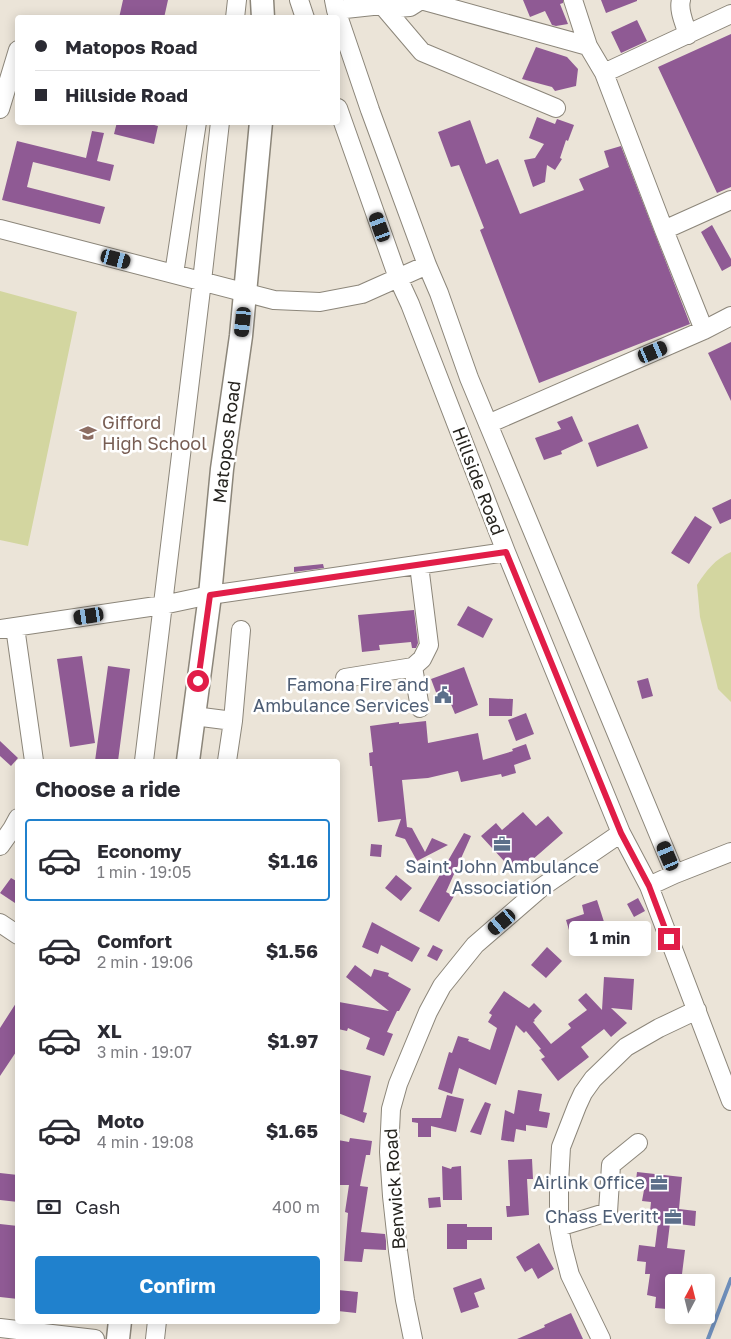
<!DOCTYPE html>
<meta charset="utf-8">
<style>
body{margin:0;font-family:"Golos Text",sans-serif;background:#f2f2f3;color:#2b2b33;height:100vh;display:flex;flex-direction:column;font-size:19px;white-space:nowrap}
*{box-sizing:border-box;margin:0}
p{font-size:16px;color:#7c7c81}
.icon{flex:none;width:28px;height:28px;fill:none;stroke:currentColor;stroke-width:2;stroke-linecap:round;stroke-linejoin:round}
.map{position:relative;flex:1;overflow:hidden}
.panel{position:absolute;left:15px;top:759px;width:325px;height:565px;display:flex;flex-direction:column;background:#fff;border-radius:5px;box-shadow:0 2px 12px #0003}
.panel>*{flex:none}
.guide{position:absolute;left:15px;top:15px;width:325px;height:110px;border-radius:5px;box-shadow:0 2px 12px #0003;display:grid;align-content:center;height:110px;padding:0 20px;background:#fff}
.needle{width:32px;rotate:7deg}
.buttons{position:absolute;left:665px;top:1274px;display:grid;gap:10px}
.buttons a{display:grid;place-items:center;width:50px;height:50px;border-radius:5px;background:#fff;box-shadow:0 2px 12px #0003;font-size:25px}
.end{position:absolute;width:22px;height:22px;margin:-11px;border:6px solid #e11d48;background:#fff;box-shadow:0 0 0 2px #fff}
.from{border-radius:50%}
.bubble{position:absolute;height:35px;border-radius:5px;background:#fff;box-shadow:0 2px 12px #0003;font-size:16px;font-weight:700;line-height:35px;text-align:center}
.car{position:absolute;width:15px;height:30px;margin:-15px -8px;border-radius:6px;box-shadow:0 0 4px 1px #0007;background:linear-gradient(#222 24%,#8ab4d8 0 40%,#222 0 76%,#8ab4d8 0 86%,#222 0)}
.guide b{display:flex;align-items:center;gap:18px;height:48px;font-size:19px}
.guide b+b{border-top:1px solid #e1e1e2}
.guide i{width:12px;height:12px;background:#2b2b33}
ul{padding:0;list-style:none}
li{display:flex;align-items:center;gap:15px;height:82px;margin:0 10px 8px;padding:0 10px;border:2px solid transparent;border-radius:5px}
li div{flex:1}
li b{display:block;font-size:19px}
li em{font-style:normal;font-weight:700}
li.on{border-color:#2081cd}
li>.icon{width:45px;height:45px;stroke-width:1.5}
h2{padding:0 20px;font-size:22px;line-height:60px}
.pay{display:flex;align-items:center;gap:12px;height:55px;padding:0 20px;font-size:19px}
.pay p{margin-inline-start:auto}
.cta{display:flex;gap:10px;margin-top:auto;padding:10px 20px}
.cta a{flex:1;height:58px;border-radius:5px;background:#2081cd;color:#fff;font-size:20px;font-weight:700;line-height:58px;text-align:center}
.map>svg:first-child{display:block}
</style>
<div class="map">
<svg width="731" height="1339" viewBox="0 0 731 1339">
<rect width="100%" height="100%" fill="#ebe4d8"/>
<path fill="#d3d6a0" d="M0 291 77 312 28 546 0 540Z
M731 552V702L718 689 700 617 697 585C706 571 715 559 731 552Z"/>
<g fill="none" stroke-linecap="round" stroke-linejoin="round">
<path stroke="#6e8eba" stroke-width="4" d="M708 1339 731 1279"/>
</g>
<path fill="#8f5a94" d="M123 0H168L164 18H119Z
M523 0H563V3L560 4 568 24 556 26 552 25 545 11 530 17Z
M601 0H637V1L606 13Z
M637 20 647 41 621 53 611 32Z
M731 34V187L717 193 658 67Z
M536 47 567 57 578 69 576 86 555 91 552 87 522 79Z
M537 117 555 124 557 119 574 125 568 141 566 140 560 158 562 159 555 170 547 165 545 182 533 187 524 160 535 158 544 144 529 138Z
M470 120 486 164 498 159 520 214 584 190 579 179 609 167 604 151 621 146 690 324 539 383 480 230 484 228 459 165 451 167 438 132Z
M117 122H143L158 126 154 144 114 134Z
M92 131 104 133 97 161 114 165 110 181 33 162 27 187 105 207 100 224 2 200 17 141 86 158Z
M712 225 731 259V266L722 271 701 232Z
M731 342V401L708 353Z
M572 416 583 441 561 451 562 454 544 460 535 438 561 429 557 422Z
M638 424 648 448 597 467 588 443Z
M731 499V519L720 524 712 508Z
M695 516 712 527 689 564 671 553Z
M323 564 324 568 294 572V567Z
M468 606 493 619 483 638 457 625Z
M414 610 418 643 416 648H412L411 642 379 645 380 650 362 652 358 615Z
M82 656 95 743 70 747 57 659Z
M108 666 130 669 118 761H95Z
M464 667 478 705 455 714 446 692 437 695 431 679Z
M648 678 653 696 642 699 637 681Z
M489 698 513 699 512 716H489Z
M526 713 534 734 516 741 508 720Z
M426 721 428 743 478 733 483 760 513 751 512 749 526 744 531 759 514 765 516 773 502 777 501 774 461 782 458 771 428 778 402 780 407 827 412 828 425 852 432 838 448 845 417 861 405 839 395 836 401 819 378 822 372 766H370L369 753 373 752 370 726 399 722V724Z
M0 741 18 758 11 766 0 756Z
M523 812 536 826 548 816 563 833 516 874 481 836 496 823 502 830Z
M464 833 471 836 446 892 454 896 439 922 419 911Z
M371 844 382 845 381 857 370 856Z
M396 875 412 888 401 901 385 888Z
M11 878 18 882V905L0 893Z
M638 898 645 911 634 917 627 904Z
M597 900 605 925 592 929 596 944 575 950 566 920 584 914 582 905Z
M372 922 420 948 412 962 381 945 378 954 362 947Z
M433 945 443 950 437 961 427 956Z
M547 947 562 961 546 978 531 965Z
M355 965 371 977 374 969 389 973 388 976 411 989 399 1011H397L387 1032 393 1034 384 1056 366 1049 370 1038 348 1028 347 1031 338 1029 340 1014 338 1013 339 1002 389 1011 346 977Z
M604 977 634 979 632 1010 611 1008 627 1023 611 1037 604 1029 581 1047 589 1057 558 1081 541 1059 545 1057 539 1050 541 1049 526 1031 524 1033 516 1025 496 1085 459 1068 452 1094 438 1089 449 1052 452 1053 458 1036 469 1039 468 1041 490 1050 497 1028 488 1022 492 1015 489 1013 504 991 529 1008 534 1003 542 1011 534 1020 535 1021 533 1022 551 1044 571 1028 568 1024 587 1010 578 1000 586 993 602 1010Z
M18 1000V1049L0 1076V1028Z
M338 1069 371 1076 363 1112 367 1113 364 1123 338 1113Z
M518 1090 542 1094 539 1111 550 1113 547 1128 526 1125V1131L516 1129 514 1142 501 1140 505 1110 514 1114Z
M447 1095 464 1099 456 1132 431 1126V1137H418V1123L412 1122V1118H441Z
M485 1102 491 1104 481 1135 470 1132Z
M350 1138 372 1141 370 1155H366L360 1186 368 1187 361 1232 385 1234 386 1241V1250L364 1249 362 1262 344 1261 348 1213 345 1212 349 1185H338V1140L349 1142Z
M532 1159 533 1179H527L529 1215 507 1217 506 1206H510L508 1160Z
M442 1166 451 1169 452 1167 461 1166 462 1200H443Z
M637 1172 682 1177 679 1209 696 1211 695 1226 670 1223 667 1248 685 1250 681 1282H674V1297L669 1296 667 1309 655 1308 656 1297 647 1295 650 1274H645L646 1262 637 1261 639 1245 655 1247 658 1223 649 1222 651 1202 642 1201 644 1190 635 1189Z
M0 1173 18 1175V1202L0 1200Z
M440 1197 441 1207 429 1208 428 1198Z
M0 1224 18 1226V1299L0 1297Z
M447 1224H467V1227H492V1240H467V1249H447Z
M539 1243 554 1269 538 1279 532 1268 525 1272 516 1257Z
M481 1278 485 1289 474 1293 479 1307 461 1313 453 1288Z
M338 1290 358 1292 356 1313 338 1311Z
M571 1313 583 1339H517L545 1327 544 1325Z"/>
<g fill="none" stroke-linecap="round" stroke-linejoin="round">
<g stroke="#8c867a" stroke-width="20">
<path id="minor" d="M299 0 305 18
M334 0 336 10 370 110 427 265 439 293 469 378 675 874
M573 0 588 46 604 73 664 230 704 330
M681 0C678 11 685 24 688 35
M382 5 396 8 410 7 421 0 588 46
M382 5 422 52 556 108
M336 10 382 5 389 0
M235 18 237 0
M604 73 731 14
M338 108 398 278 410 304 506 552 621 833 649 886 731 1101
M0 109 18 50
M0 229 274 300 320 302 362 294 427 265
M664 230 731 200
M174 274 197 122
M488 424 704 330 731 316
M15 627 34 761
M0 629 163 605 210 595 506 552
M413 667 420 708
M345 678 413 667 422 659 429 645 419 565
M194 716 233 721
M144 761 202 281 220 122
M227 761 233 721 241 630
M0 846 12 829 18 818
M649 886 675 874 731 852
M0 923 18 935
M559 1227 608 1212 611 1165 638 1143
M0 1328 95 1339
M155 1339 157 1321
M413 1339 405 1300 398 1251 392 1196 389 1152 391 1109 398 1084 428 1012 442 986 475 945 542 887 621 833
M601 1339 570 1275 563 1248 559 1227V1183L561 1147 577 1106 583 1093 593 1079 626 1047 659 1028 697 1010"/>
</g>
<g stroke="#8c867a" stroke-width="25">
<path id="major" d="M262 0 263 18
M188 761 210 595 222 469 241 336 261 122
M118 1339 120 1321"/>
</g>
<use href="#minor" stroke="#fff" stroke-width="18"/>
<use href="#major" stroke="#fff" stroke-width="22"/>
</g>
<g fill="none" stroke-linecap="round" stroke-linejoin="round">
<path stroke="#e11d48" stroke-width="6" d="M198 681 210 595 506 552 621 833 649 886 669 939"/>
</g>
<defs>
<g id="school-bare" transform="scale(1.35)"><path d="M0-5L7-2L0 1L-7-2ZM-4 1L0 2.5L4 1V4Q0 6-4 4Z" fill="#8d6e63" stroke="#fff" stroke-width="2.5" paint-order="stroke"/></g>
<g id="civic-bare" transform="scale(1.35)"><path d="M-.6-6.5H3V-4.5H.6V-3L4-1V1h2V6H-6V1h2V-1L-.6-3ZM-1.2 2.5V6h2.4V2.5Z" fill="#5c6f8a" stroke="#fff" stroke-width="2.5" paint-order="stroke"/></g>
<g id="office-bare" transform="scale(1.35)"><path d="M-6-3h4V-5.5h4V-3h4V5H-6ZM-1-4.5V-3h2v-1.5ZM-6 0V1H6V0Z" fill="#5c6f8a" stroke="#fff" stroke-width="2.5" paint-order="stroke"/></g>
</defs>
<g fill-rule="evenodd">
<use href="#school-bare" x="88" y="433"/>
<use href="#civic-bare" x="443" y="695"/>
<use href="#office-bare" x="502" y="844"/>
<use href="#office-bare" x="659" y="1183"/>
<use href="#office-bare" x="673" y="1217"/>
</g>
<g text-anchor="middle" stroke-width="5" stroke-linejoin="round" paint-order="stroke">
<g font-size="18" fill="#785e54" stroke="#fff" text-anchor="start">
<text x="102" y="429">Gifford<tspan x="102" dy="21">High School</tspan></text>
</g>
<g font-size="18" fill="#26241f" stroke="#fff">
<text transform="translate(227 442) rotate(-83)" y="6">Matopos Road</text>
<text transform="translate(478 481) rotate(69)" y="6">Hillside Road</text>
<text transform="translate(395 1189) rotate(-94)" y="6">Benwick Road</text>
</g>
<g font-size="18" fill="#4e5e75" stroke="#fff" text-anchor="end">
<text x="429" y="691">Famona Fire and<tspan x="429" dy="21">Ambulance Services</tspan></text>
<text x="502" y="873" text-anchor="middle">Saint John Ambulance<tspan x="502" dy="21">Association</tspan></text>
<text x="645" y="1189">Airlink Office</text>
<text x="659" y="1223">Chass Everitt</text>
</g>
</g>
</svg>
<div class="buttons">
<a><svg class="needle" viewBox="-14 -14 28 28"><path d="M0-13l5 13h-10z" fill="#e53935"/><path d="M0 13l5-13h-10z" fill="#7c7c81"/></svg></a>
</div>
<i class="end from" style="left:198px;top:681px"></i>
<i class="end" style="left:669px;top:939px"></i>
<div class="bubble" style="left:569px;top:921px;width:82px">1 min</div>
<i class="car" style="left:380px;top:227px;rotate:340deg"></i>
<i class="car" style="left:116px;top:259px;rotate:105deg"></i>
<i class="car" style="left:243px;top:322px;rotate:186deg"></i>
<i class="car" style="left:653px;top:352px;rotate:67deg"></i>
<i class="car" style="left:89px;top:616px;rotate:261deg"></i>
<i class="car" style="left:668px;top:856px;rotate:337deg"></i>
<i class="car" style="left:502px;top:922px;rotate:230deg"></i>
<div class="guide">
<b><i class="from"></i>Matopos Road</b>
<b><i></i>Hillside Road</b>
</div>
<section class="panel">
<h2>Choose a ride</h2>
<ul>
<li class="on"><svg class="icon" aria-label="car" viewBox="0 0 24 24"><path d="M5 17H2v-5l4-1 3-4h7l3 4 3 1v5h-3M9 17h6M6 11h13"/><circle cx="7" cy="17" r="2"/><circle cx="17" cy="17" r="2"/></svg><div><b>Economy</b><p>1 min · 19:05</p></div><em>$1.16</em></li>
<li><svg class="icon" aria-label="car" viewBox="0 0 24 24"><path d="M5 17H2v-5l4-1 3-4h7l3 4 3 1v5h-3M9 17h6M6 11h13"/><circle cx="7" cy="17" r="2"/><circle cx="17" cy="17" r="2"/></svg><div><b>Comfort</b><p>2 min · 19:06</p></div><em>$1.56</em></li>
<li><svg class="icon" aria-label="car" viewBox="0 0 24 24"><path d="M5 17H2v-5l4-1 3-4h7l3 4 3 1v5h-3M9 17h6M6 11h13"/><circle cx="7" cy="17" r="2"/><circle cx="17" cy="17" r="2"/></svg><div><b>XL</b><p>3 min · 19:07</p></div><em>$1.97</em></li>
<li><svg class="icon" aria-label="car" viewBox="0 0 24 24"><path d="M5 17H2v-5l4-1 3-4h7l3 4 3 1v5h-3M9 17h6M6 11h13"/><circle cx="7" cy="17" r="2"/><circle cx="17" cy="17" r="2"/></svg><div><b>Moto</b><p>4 min · 19:08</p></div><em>$1.65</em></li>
</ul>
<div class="pay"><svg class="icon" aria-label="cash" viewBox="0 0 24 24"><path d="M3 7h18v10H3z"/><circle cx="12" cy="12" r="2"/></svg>Cash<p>400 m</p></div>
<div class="cta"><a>Confirm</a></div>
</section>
</div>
